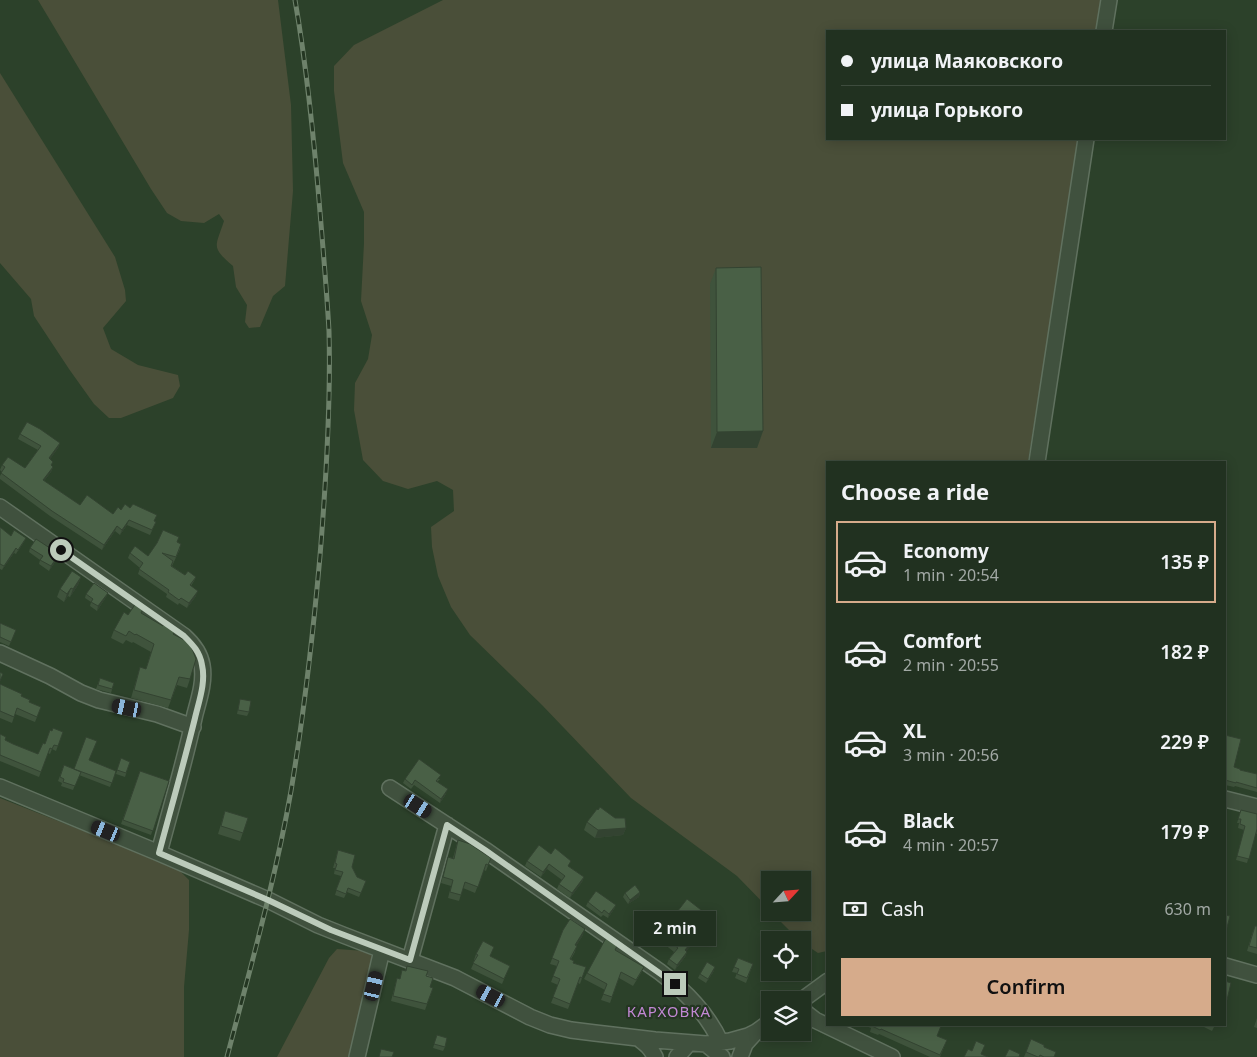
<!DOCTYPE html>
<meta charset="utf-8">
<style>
body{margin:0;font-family:"Noto Sans",sans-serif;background:#293929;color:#f1f3f6;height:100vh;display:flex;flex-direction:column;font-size:19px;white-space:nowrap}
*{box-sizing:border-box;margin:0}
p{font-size:16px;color:#a2a9a5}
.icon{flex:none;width:28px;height:28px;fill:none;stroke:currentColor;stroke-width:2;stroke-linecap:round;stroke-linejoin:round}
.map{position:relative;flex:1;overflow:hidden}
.panel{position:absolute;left:826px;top:461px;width:400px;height:565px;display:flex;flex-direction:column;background:#213120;border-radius:0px;box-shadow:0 2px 12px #0003,0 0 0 1px #3e4c3e}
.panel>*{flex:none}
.hud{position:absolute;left:826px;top:30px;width:400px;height:110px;border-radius:0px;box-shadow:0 2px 12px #0003,0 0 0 1px #3e4c3e;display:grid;align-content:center;height:110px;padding:0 15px;background:#213120}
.needle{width:32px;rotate:64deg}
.controls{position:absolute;left:761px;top:871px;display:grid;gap:10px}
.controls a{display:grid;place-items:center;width:50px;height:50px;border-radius:0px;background:#213120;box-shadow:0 2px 12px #0003,0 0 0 1px #3e4c3e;font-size:25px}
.end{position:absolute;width:22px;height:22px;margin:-11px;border:6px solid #bccbbb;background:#111;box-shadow:0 0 0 2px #111}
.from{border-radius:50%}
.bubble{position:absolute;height:35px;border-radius:0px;background:#213120;box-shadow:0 2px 12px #0003,0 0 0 1px #3e4c3e;font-size:16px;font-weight:600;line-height:35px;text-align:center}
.car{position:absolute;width:15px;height:30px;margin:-15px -8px;border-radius:6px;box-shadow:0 0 4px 1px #0007;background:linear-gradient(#222 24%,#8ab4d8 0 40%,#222 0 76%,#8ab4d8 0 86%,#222 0)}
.hud b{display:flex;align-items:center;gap:18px;height:48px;font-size:19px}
.hud b+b{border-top:1px solid #3e4c3e}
.hud i{width:12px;height:12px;background:#f1f3f6}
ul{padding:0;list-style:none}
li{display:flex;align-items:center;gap:15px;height:82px;margin:0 10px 8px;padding:0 5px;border:2px solid transparent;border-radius:0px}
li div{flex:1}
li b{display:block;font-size:19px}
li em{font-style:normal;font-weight:600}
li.on{border-color:#d6ab8b}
li>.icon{width:45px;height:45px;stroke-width:1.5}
h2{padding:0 15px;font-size:22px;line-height:60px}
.pay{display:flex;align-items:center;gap:12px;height:55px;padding:0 15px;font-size:19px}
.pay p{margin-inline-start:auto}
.action{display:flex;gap:10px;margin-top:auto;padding:10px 15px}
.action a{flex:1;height:58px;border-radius:0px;background:#d6ab8b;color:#111;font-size:20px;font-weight:600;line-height:58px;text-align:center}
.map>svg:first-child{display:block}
</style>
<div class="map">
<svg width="1257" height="1057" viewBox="0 0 1257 1057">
<rect width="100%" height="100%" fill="#2c412a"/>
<path fill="#4a4f39" d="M38 0H278L291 105 293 191 285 286 273 296 260 327 249 328 245 322 247 305 236 287 233 266C211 247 215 248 224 221L219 214 204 223 181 221 167 213 151 189Z
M443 0H1103L1097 31H828V139H1080L1068 229 1043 368 1028 462H828L827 951 818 953 803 943 802 940H799L772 913 802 912V880H770V910L737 876 631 798 542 705 470 635 451 607 438 576 432 547 431 527 454 511 453 490 437 481 408 489 383 481 363 460 354 410 355 383 368 359 372 335 361 301 364 243V212L343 163 334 91V66L354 45Z
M0 73 115 257 125 290 126 301 103 328 111 349 138 365 178 375 180 386 173 398 121 418H109L94 404 69 369 34 316 31 299 0 263Z
M0 798 177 868 189 880V930L184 987V1057H0Z
M337 949 365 951 373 956 375 964 353 1057H277L329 958Z"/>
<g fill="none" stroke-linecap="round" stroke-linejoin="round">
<g stroke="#60715f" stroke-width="18">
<path id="minor" d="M1104 31 1109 0
M1037 462 1086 139
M0 507 184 636C193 644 200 653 202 665 205 681 199 699 195 714 185 761 171 807 159 853
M0 653 50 676 81 693 99 700 157 714 193 727
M0 787 159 853 268 900 318 925 343 935 455 978 530 1017 550 1025 571 1030 595 1033 655 1040 706 1044 730 1041 748 1036 756 1032 770 1022
M390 788 485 850 660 972C686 992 707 1013 721 1043
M1225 799 1257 807
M410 960 447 825
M1225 966 1257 975
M802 1000 828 981
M802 1010 815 1020 892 1057
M638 1038C646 1044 651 1048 655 1057
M706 1044 722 1057
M357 1057 382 950
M677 1057 689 1043
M740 1057 745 1044 755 1033"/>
</g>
<use href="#minor" stroke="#40513e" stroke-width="15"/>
<g stroke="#6e826b" stroke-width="5">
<path id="rail" d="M227 1057C250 969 275 881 291 791 304 713 313 635 320 556 326 482 331 406 329 331 327 295 324 260 321 224 315 149 308 74 295 0"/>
</g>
<use href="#rail" stroke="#243622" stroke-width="3" stroke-dasharray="9" stroke-linecap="butt"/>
</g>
<path fill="#3f533c" d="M716 268 763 431 757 448H711L710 284Z
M20 434 60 443 58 448 50 459 52 466 53 467 51 472 44 481 80 505 113 514 121 510 130 508 156 522 150 535 127 525 120 535 115 531 102 550 50 516 0 479V476L2 472 0 470 2 465 25 468 38 450 18 439Z
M0 527 11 536 26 538 24 542 16 554 14 553 2 570 0 569Z
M177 542 180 549 172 566 185 575 196 577 194 581 191 586 196 596 187 608 179 603 178 605 166 597 167 594 138 574 140 568 128 558 130 553 148 556Z
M30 548 57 559 49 571 39 564 40 560 29 552Z
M81 577 78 585 70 597 68 596 64 602 57 597 60 589Z
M108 593 106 597 97 611 90 606 91 602 85 598 86 594Z
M142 614 173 634 190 679 187 688 177 685 168 708 131 698 140 667 146 669 151 652 133 642 132 643 126 640 123 644 111 638 114 630 128 615Z
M0 623 16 630 9 646 0 642Z
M100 678 114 683 111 693 96 689Z
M0 684 29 702 41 707 35 722 15 714 12 723 0 718Z
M240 699 249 712 247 716 237 714Z
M63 732 56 751 52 749 50 754 48 753 39 777 0 761V734L5 740 13 744 38 754 45 744Z
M1225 735 1234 767 1240 770 1257 774V792L1235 786 1234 787 1225 785Z
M121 758 130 762 125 777 116 774Z
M89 760 116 771 110 787 79 775 73 790 61 786 62 783 58 781 64 765 74 769Z
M140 771 169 781 151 835 121 824Z
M405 779H440L437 782 446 794 440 803 414 785 411 789 403 783Z
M1241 810 1257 814V834L1255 833 1247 863 1236 860 1244 830 1238 828 1239 823H1237Z
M225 811 248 818 240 841 218 834Z
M587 822 626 828 623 835 595 838 584 830Z
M458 840 491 858 486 871 484 870 475 893 463 888 459 901 448 898 451 886 441 883 448 857 453 858Z
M338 850 352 867 357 877 366 881 359 897 347 892 344 898 335 895 341 876 334 874 335 868H333Z
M551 854 584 877 582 882 570 898 557 889 559 884 562 880 547 869 541 877 525 866 527 861Z
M640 892 639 897 628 904 623 897 625 893Z
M588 902 616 905 614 909 608 918 603 915 601 917 586 906Z
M703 918 699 923 703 932 686 951 687 952 685 957 675 970 667 964 669 959 674 952 658 939 660 934Z
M1257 926V954L1247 951 1253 931Z
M563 930 583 935 576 946 575 952 571 959 573 963 586 967 580 984 578 983 568 1009 551 1003 558 985 551 982 557 966 550 964Z
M616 950 644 967 641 973 633 986 619 978 610 1003 601 1000 605 990 584 979 587 973Z
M492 952 490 956 510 966 502 984 471 969 475 960H474L476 954Z
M738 958 753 964 746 983 735 978 737 973 732 972Z
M407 966 426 976 430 987 433 988 425 1010 391 1001 397 978 400 979 402 970 405 971Z
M714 971 706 983 698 978 700 974Z
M1257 1018V1028L1254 1027Z
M866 1025H940L937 1036 947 1040 940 1057H930L879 1034 878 1035 870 1032 871 1028 866 1026Z
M1200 1025H1215L1212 1031Z
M437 1035 445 1047 443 1051 433 1048Z
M1044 1047 1054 1057H1024L1026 1052Z"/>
<path fill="#334331" d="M763 431 757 448H711L717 432Z
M60 443 58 448 47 464 49 458Z
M53 467 51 472 41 485 43 480Z
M129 520 127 525 120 535 122 530Z
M117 526 115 531 102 550 104 545Z
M26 538 24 542 16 554 18 550Z
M16 548 14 553 2 570 4 566Z
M59 554 57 559 49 571 51 566Z
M81 577 78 585 70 597 73 589Z
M71 588 68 596 64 602 67 594Z
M198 591 196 596 187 608 189 603Z
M108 593 106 597 97 611 98 606Z
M448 789 446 794 440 803 441 799Z
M626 828 623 835 595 838 598 830Z
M549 864 547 869 541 877 543 872Z
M584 877 582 882 570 898 572 893Z
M640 892 639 897 628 904 630 900Z
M616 905 614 909 608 918 609 914Z
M705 913 703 918 696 927 698 922Z
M704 927 703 932 683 955 685 950Z
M585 929 583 935 573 951 575 945Z
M687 952 685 957 675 970 677 965Z
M715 967 714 971 706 983 708 979Z"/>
<path fill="#496046" stroke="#334331" d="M761 267 763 431 717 432 716 268Z
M27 422 40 429 60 443 49 458 53 462 51 465 53 467 43 480 80 505 87 495 113 514 118 507 121 510 125 504 130 508 133 504 157 515 154 521 156 522 152 530 129 520 122 530 117 526 104 545 52 511 1 473 5 467 2 465 8 457 25 468 41 446 20 434Z
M0 527 11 536 14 530 26 538 18 550 16 548 4 566 0 564Z
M163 530 179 537 177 542 181 544 176 557 162 553 173 561 171 566 185 575 188 571 196 577 190 585 198 591 189 603 181 598 179 600 168 592 169 590 139 569 143 563 130 553 135 546 148 556 157 543Z
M36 539 59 554 51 566 40 560 43 556 30 548Z
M72 571 81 577 73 589 71 588 67 594 60 589Z
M94 583 108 593 98 606 91 602 93 599 86 594Z
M136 603 143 609 141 613 163 626 164 623 175 631 173 634 188 642 191 646 196 659 190 679 179 677 171 700 134 690 140 667 146 669 154 644 136 634 135 635 129 631 126 636 114 630 124 612 128 615Z
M0 623 16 630 11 642 0 637Z
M0 672 3 674 0 681Z
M100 678 114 683 112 689 98 685Z
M0 684 22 694 21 696 30 700 29 702 41 707 37 717 17 708 14 717 0 711Z
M240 699 251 701 249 712 238 710Z
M53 728 63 732 58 746 54 745 52 749 50 748 41 772 0 755V734L6 737 5 740 13 744 38 754 43 743 45 744 50 730 52 731Z
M1225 735 1241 739 1234 767 1240 769V770L1257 774V788L1236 782V783L1225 780Z
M86 737 97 741 89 760 116 771 112 783 74 769Z
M121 758 130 762 126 773 117 770Z
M419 759 441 775 436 781 448 789 441 799 415 780 412 785 405 779Z
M64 765 81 772 75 786 63 782 64 779 60 777Z
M140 771 169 781 153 831 123 820Z
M600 807 615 818H625L626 828 598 830 587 822 597 809 598 810Z
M1241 810 1257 814V829L1249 859 1237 856 1245 826 1240 824 1241 819H1238Z
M225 811 248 818 243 833 221 826Z
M458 840 470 844 491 858 488 865 486 864 478 887 465 882 461 895 450 892 453 880 443 877 448 857 454 859Z
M539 845 551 854 555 848 571 861 568 866 584 877 572 893 559 884 565 876 549 864 543 872 527 861Z
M338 850 355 855 352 867 357 877 366 881 361 893 348 888 346 894 336 890 343 872 335 870 337 864 335 863Z
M635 885 640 892 630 900 625 893Z
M596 891 616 905 609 914 604 910 602 913 588 902Z
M687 899 705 913 698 922 704 927 685 950 687 952 677 965 669 959 678 948 660 934Z
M1225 915 1230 916 1225 935Z
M570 919 585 929 575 945 577 946 570 959 574 961 573 963 586 967 582 978 580 977 570 1004 553 997 560 979 553 976 559 961 552 958 563 930Z
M1255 926H1257V948L1249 946Z
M606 938 617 946 615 950 644 967 636 980 621 972 612 997 603 994 607 984 587 973Z
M483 941 494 947 490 956 510 966 504 979 473 963 478 955 476 954Z
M738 958 753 964 747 978 737 974 739 969 734 967Z
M707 962 715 967 708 979 700 974Z
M407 966 428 971 426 976 433 978 430 987 433 988 427 1004 393 996 397 978 400 979 402 970 406 971Z
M1225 981 1231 983 1227 1000H1225Z
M872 1025H940L941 1026 937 1036 947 1040 940 1055 881 1029 880 1030 872 1026Z
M437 1035 447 1038 445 1047 434 1044Z
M1031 1039 1044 1045V1047L1056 1052 1054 1057H1044L1040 1055 1039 1057H1038L1026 1052Z
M976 1041 985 1045 981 1054 988 1057H964L968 1049 972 1051Z
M381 1049 394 1052 392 1057H379Z
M1009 1049 1020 1054 1019 1057H1005Z"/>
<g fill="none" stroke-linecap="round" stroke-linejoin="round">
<path stroke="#bccbbb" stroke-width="6" d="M61 550 184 636C193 645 200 652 202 665 206 682 199 701 195 718 184 763 171 808 159 853L268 900 331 930 410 960 447 825 485 850 675 984"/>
</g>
<g text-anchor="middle" stroke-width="4.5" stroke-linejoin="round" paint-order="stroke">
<g font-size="15" letter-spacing="1" fill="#c288d4" stroke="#243622">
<text x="669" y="1017">КАРХОВКА</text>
</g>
</g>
</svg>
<div class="controls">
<a><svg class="needle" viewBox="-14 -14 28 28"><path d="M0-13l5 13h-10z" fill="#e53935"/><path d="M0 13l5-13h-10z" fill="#a2a9a5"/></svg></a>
<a><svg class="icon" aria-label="locate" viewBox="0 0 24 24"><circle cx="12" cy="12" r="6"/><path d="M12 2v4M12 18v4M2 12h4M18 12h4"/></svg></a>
<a><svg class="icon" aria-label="layers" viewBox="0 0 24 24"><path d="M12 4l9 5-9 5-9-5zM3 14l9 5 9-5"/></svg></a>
</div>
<i class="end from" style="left:61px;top:550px"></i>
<i class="end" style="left:675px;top:984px"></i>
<div class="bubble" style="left:634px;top:911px;width:82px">2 min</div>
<i class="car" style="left:127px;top:708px;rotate:282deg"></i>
<i class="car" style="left:418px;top:806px;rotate:123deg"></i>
<i class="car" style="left:106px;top:831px;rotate:292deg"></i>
<i class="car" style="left:374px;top:986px;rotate:13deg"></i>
<i class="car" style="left:491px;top:996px;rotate:298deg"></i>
<div class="hud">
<b><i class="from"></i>улица Маяковского</b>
<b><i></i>улица Горького</b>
</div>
<section class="panel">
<h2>Choose a ride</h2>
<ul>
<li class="on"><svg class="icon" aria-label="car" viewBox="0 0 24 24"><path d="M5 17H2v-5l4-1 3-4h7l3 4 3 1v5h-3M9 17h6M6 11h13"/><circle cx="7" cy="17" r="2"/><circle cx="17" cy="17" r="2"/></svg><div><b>Economy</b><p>1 min · 20:54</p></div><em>135 ₽</em></li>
<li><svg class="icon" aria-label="car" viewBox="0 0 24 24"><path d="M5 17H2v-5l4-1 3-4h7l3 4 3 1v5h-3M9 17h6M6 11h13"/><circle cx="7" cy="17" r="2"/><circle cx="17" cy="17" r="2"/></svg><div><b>Comfort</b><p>2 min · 20:55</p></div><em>182 ₽</em></li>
<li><svg class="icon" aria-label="car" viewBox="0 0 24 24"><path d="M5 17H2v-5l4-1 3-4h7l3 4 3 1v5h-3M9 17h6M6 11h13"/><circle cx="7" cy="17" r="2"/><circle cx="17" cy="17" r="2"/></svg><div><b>XL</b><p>3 min · 20:56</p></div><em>229 ₽</em></li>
<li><svg class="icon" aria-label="car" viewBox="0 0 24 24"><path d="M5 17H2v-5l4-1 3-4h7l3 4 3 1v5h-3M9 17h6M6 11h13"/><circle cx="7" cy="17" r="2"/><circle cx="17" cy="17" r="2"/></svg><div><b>Black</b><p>4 min · 20:57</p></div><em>179 ₽</em></li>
</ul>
<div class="pay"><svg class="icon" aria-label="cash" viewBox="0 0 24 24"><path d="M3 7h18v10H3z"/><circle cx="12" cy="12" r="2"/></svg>Cash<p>630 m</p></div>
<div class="action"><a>Confirm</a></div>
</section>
</div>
